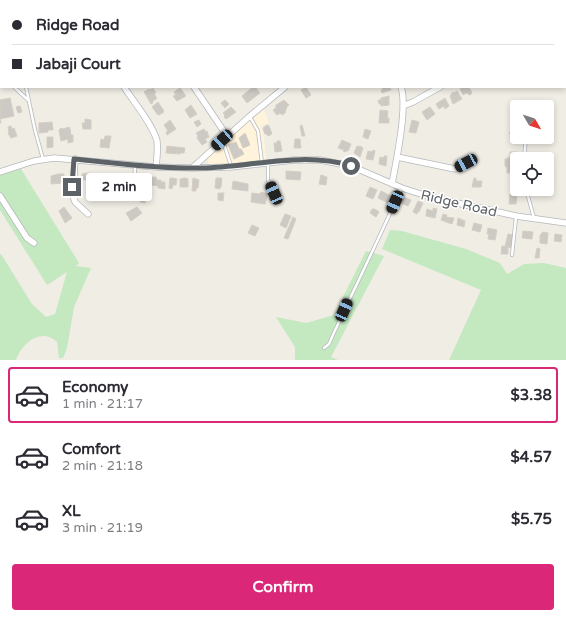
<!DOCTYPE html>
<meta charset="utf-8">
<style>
body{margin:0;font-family:"Varela Round",sans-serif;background:#f2f2f3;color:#2b2b33;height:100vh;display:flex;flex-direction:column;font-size:15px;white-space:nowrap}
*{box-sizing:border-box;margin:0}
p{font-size:13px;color:#7c7c81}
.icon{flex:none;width:22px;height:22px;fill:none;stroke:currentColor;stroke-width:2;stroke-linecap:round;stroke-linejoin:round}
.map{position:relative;height:360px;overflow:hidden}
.details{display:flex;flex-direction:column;background:#fff;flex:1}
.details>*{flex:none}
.top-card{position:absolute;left:0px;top:0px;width:566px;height:88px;box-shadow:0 2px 6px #0003;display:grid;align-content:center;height:88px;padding:0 12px;background:#fff}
.needle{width:26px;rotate:129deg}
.buttons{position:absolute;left:510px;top:100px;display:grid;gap:8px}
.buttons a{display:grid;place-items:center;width:44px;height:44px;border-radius:4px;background:#fff;box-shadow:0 2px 6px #0003;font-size:20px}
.end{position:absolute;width:18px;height:18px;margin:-9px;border:5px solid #5d6266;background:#fff;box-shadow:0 0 0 2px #fff}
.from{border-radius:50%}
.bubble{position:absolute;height:28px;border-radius:4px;background:#fff;box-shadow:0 2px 6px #0003;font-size:13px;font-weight:700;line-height:28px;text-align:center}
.car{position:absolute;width:12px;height:24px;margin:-12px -6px;border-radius:5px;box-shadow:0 0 3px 1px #0007;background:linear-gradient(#222 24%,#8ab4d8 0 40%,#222 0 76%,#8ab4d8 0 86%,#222 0)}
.top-card b{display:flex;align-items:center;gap:14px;height:38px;font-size:15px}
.top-card b+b{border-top:1px solid #e1e1e2}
.top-card i{width:10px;height:10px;background:#2b2b33}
ul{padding:7px 0 0;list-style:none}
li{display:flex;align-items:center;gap:12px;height:56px;margin:0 8px 6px;padding:0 4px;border:2px solid transparent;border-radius:4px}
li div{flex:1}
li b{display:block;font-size:15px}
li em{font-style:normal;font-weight:700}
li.selected{border-color:#db2777}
li>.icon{width:36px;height:36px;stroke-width:1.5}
.cta{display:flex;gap:8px;margin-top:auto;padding:8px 12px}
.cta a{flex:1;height:46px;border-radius:4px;background:#db2777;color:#fff;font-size:16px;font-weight:700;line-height:46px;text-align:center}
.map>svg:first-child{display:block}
</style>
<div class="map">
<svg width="566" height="360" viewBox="0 0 566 360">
<rect width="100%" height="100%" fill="#f0ede5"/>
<path fill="#fff3db" d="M263 107 269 123 261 126 264 139 266 160 221 165H210L208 163V157Z"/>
<path fill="#c4e8c0" d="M21 169 79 263 76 266 91 268 74 307 67 348 63 358H59L57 342C41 327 22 343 16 360H0V255L1 254 32 304 46 317 55 314 67 272 47 285 0 210V175Z
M390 230 402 231 466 249 500 263 507 274 524 264 544 263 566 268V360H449L481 290 382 249Z
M366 251 384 256 331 357 338 360H295V347L276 317 306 323 334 315Z"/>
<path fill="#cdc9c4" stroke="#d5cec3" d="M253 87H255L260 93 247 103 242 96Z
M306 87 311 95 306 98 301 90Z
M382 87H390L391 90 382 93 381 90 383 89Z
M463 87H469L472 93 470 95 466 93 463 95 460 89Z
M153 88 156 93 154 94 157 98 152 102 153 103 151 104 144 92 149 89 150 90Z
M180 88 186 96 177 101 173 96 176 95 174 92Z
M457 91 462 99 453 104 450 96 453 92 454 93Z
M389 96V105L381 106V104H379L378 100H381V98Z
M10 98 14 116 0 119 1 123H0V100Z
M445 98 449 106 445 109 444 106 439 109 436 104Z
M225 100 229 104 225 108 221 103Z
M284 100 289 105 286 108 287 109 285 110 286 112 282 115 280 113 277 115 273 110 276 108V105Z
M158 102 164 111 163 112V113L158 115 152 107Z
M191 105 197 114 190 118 185 110Z
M20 106 22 112 18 113 16 107Z
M231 107 236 112 226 119 224 117 225 115 223 113Z
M430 107 435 114 427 120 422 112Z
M380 110 388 111 387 118H389V123H379Z
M85 119 91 120V129H83L82 123H85Z
M170 120 176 129 167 135 166 132 168 131 164 125Z
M199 120 201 124 197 127 194 122Z
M412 120 419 122 416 133 409 132Z
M52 122 53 130H48V132L39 133V123Z
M267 125 269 126 272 134 268 136 267 134H265L263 128Z
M302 125 305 136H302L300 126Z
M517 125V137L523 138 519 143 509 133Z
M11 126 12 129 14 128 17 136 11 138 8 133 9 132 8 127Z
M69 127 70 129 71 135H73V142L68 143V139L61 141 59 130 61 128 63 129Z
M204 129 206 132 207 131 209 137 205 139 207 142 202 145 197 138 198 136 196 133Z
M365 129 371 131 368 139 363 137Z
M245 133 250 145 243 148 239 138Z
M105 136H111L109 148 100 147 101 139 104 140Z
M47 137H53V147L47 148Z
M295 139H300L301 148H294Z
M342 140 351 144 348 151H346L345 152 343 151 344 150 338 148Z
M277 141H280L282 151 275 152 274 143H277Z
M236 142 239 149H241L244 154 234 159 228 145Z
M167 146 185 148 184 153H180V154L166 153Z
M357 146 360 147V146L363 148 360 157 354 153Z
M373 150 375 151 373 160 366 159 368 151 372 152Z
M510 152H517L514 173H507V167L505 166V159H508V157H510Z
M384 156H387L386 166 379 164 380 157 384 158Z
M286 171 301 172 300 180 286 179Z
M88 173 96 174V182H90L88 180H82V174Z
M58 174H64V183L51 184V176Z
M321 175 327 177 326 185 319 184Z
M140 176H146L145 185 139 186Z
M152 177H156L157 180H161V182H165V189L158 188V186L151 185Z
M512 177 517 178V184L511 183Z
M170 178H172L177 179 176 185H173L172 189 169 188Z
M185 178 188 179V187H180V179Z
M193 178 199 180 198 188H196V191H192Z
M216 178H222L221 187H220V189L215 188Z
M474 178H476V181H482L481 187H472Z
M233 181 248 184V191L232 189Z
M370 187 377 190 373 199 366 196Z
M381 191 393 197 390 204 378 198Z
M261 192 268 194 265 204 251 202 252 193 260 194Z
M218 193H224L223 201 218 200Z
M513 193H517L516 204H509L510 194Z
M140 196H146L145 203 140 202Z
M403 197 411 200 408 206 401 203Z
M418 201 423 203 419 212 418 211 417 214 413 212Z
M64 207 72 218 65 223 59 211Z
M137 207 142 213 131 221 126 213Z
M433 208 437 209 435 218 426 216 427 209 433 211Z
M372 209H374L378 211 379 212 376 217 370 213Z
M285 214 291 216 286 228 280 225Z
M443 214 447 215 446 217 454 218 452 224 441 220Z
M293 217 296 219 288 239 284 238Z
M458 218 465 221 464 227 457 225Z
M474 223 482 225 480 232 472 230Z
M252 225 259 228 255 236 248 233Z
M488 228 497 230 495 240 488 239 489 234H487Z
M523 231 533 232 532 239 522 238Z
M543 232 548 233 547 244 540 243V235Z
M508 234 514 235 511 248 505 246Z
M555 234 562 235 561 242 554 241Z
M502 246 508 247V254H501Z
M537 248 540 249 539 258H535Z"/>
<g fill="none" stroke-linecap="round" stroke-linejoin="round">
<g stroke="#b5b8bc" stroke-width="4">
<path id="service" d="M522 0 523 1
M0 72 1 73
M14 87 28 100
M26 87 35 130 43 159
M250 117 258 131 262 163
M223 141 231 166
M524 159 526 137
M268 163V180L274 193 271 199
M526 189 534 218
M134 195 135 165
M512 255 516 217
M324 348 329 344 332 337C355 287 379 239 401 189"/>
</g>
<g stroke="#b5b8bc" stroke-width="7">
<path id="minor" d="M135 0 136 1
M268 0V1
M351 0V1
M428 1 430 0
M124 87C134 102 153 125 157 141 158 150 157 158 156 167
M194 87 227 136
M403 106 413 102 440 87
M397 157 455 169 466 163
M75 159 73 196 75 202 88 214
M192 168 250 116 285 87
M0 172 34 161 54 158 156 167 192 168 231 167 294 160H320L351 166 402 188 430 197 516 216 566 223
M392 184C396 162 408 106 401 87
M0 196 27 238 34 243"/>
</g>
<use href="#service" stroke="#fff" stroke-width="2.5"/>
<use href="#minor" stroke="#fff" stroke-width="5.5"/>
</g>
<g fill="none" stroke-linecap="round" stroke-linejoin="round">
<path stroke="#5d6266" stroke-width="5" d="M72 187 74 159C117 163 160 169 202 168 250 167 304 151 351 166"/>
</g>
<g text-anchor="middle" stroke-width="3" stroke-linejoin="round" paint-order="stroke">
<g font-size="14" fill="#5d6266" stroke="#fff">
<text transform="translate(459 203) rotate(13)" y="5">Ridge Road</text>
</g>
</g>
</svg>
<div class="buttons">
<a><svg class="needle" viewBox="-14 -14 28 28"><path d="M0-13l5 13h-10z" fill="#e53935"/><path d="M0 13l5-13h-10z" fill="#7c7c81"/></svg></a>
<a><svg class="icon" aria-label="locate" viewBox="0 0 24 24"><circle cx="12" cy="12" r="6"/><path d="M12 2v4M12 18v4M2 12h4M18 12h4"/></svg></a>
</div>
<i class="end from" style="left:351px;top:166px"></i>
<i class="end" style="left:72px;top:187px"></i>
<div class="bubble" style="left:86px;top:173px;width:66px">2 min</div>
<i class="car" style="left:222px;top:140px;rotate:228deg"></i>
<i class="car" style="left:466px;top:163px;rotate:242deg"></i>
<i class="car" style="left:274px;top:193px;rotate:336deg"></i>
<i class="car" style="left:395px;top:202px;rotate:204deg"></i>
<i class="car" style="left:344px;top:310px;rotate:24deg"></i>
<div class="top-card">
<b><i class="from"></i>Ridge Road</b>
<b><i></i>Jabaji Court</b>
</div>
</div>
<section class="details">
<ul>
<li class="selected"><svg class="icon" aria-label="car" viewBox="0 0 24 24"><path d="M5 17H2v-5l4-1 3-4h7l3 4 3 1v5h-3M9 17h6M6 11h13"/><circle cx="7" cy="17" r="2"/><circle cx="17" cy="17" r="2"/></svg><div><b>Economy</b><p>1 min · 21:17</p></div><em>$3.38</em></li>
<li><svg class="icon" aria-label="car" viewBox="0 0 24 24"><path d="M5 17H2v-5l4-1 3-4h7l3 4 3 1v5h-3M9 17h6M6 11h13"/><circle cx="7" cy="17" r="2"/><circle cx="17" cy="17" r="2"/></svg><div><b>Comfort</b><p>2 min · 21:18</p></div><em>$4.57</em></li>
<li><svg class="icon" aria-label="car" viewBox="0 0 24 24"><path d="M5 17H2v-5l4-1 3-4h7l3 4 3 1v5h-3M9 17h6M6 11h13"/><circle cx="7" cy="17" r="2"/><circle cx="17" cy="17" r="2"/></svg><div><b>XL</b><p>3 min · 21:19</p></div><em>$5.75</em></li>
</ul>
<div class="cta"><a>Confirm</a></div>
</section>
